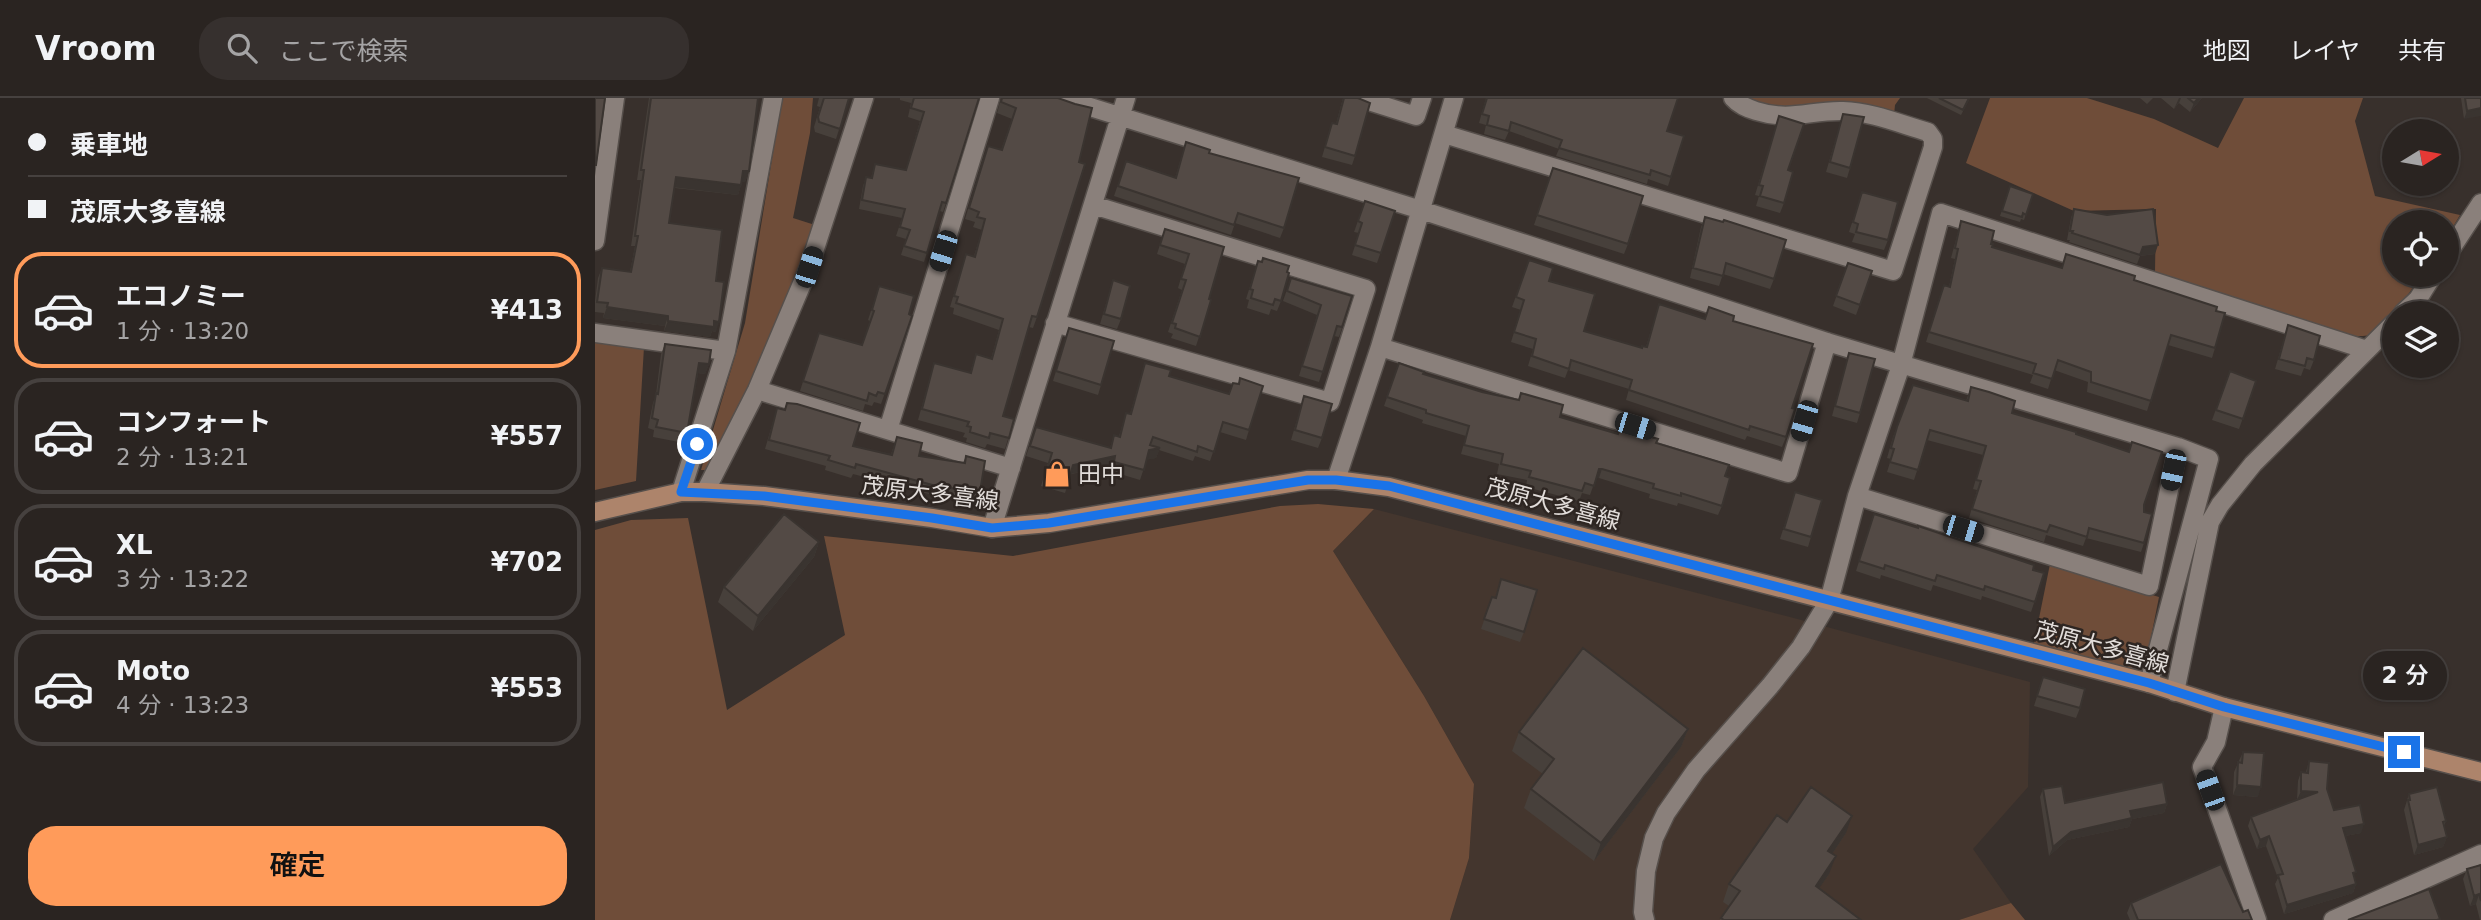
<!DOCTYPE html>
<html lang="ja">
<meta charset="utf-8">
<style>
body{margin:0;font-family:"DejaVu Sans","Noto Sans JP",sans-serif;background:#36302e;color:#f1f3f6;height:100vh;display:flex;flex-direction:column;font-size:26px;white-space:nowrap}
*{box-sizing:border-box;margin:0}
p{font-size:23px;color:#a5a4a5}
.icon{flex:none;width:38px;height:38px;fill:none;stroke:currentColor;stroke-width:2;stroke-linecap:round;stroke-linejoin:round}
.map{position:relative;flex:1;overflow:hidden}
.details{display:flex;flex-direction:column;background:#2a2421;width:595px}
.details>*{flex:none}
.guide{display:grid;align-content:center;height:154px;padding:0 28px;background:#2a2421}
.needle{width:46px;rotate:79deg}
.fabs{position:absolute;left:1787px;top:21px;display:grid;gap:14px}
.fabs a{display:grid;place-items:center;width:77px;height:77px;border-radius:50%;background:#2a2421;box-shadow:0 2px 5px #0004,0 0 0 2px #46413f;font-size:35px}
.end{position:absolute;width:32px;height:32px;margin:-16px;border:9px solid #1a73e8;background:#fff;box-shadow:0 0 0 4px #fff}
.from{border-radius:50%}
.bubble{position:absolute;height:49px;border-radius:24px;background:#2a2421;box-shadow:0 2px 5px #0004,0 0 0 2px #46413f;font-size:23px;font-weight:600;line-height:49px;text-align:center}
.car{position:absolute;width:21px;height:42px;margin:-21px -10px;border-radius:9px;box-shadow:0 0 5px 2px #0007;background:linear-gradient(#222 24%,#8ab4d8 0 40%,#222 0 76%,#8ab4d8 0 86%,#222 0)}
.guide b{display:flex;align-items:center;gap:24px;height:66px;font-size:26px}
.guide b+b{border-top:2px solid #46413f}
.guide i{width:18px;height:18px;background:#f1f3f6}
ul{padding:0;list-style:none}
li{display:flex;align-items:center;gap:21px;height:116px;margin:0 14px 10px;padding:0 14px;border:4px solid #46413f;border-radius:28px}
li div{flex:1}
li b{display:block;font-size:26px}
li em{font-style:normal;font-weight:600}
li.on{border-color:#ff9b5a}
li>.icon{width:63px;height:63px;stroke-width:1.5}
.cta{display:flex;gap:14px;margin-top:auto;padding:14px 28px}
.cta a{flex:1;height:80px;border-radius:28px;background:#ff9b5a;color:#111;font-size:28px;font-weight:600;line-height:80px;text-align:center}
header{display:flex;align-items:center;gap:42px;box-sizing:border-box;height:98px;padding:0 35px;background:#2a2421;border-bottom:2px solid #46413f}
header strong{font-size:33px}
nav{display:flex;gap:38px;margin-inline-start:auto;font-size:24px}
.search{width:490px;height:63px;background:#36302e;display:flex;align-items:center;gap:18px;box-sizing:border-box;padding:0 24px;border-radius:28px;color:#a5a4a5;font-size:26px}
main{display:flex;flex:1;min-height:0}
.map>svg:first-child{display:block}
</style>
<header>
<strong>Vroom</strong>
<div class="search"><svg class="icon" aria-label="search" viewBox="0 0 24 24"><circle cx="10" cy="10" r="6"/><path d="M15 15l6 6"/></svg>ここで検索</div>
<nav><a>地図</a><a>レイヤ</a><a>共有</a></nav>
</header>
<main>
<section class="details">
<div class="guide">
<b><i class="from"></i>乗車地</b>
<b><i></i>茂原大多喜線</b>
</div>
<ul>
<li class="on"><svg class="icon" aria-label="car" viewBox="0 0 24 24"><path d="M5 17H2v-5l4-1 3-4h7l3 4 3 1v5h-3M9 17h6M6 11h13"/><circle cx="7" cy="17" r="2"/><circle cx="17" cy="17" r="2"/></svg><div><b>エコノミー</b><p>1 分 · 13:20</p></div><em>¥413</em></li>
<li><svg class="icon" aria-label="car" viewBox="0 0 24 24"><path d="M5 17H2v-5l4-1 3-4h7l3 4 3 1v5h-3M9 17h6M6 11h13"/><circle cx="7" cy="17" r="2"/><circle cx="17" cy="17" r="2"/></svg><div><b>コンフォート</b><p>2 分 · 13:21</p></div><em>¥557</em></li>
<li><svg class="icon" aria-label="car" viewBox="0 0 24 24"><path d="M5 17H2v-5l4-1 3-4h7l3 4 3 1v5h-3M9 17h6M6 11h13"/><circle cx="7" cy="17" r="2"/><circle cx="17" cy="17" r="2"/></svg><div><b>XL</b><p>3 分 · 13:22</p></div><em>¥702</em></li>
<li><svg class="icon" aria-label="car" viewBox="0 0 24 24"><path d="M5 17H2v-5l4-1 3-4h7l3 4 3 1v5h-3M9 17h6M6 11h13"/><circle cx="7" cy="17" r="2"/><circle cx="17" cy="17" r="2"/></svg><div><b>Moto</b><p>4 分 · 13:23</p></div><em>¥553</em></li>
</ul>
<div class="cta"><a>確定</a></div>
</section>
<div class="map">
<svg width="1886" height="822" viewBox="0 0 1886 822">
<rect width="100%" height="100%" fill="#38302c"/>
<path fill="#44362e" d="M779 411 1195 519 1435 584 1433 689 1378 751 1416 805 1364 822H855L874 760 879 686 829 598 738 453Z"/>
<path fill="#6f4d39" d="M187 0H218L215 35 198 120 220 127 207 171 116 372H106L150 225Z
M1149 0H1305L1300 7 1299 17 1179 14Z
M1395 0H1492L1559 21 1623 50 1649 0H1768L1760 23 1780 98 1865 117 1852 139V124H1799V177H1827C1817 190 1790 233 1776 237 1771 238 1765 238 1759 238L1560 174 1561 111 1479 113 1371 65Z
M0 241 49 249 41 383 0 392Z
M723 406 779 411 738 453 829 598 879 686 874 760 855 822H0V432L36 422 93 420 132 612 250 537 229 438 418 458 685 408Z
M1455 466 1564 499 1552 559 1535 571 1439 545Z
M1416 805 1430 822H1364Z"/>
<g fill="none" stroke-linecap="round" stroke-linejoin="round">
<g stroke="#564f4b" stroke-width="21">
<path id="minor" d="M466 0 826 112 1232 244 1583 349 1614 361 1554 585
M764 0 821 18 827 0
M849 36 1298 173 1338 49V41L1333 34C1305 26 1277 14 1248 13 1215 12 1196 24 1161 13 1152 10 1144 7 1138 0
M0 143 20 0
M1852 157 1886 105
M1808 215 1823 201 1838 177
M460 225 735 304 771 191 498 107
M0 235 131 253
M785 249 1193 375 1232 244
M162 292 416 370
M293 332 395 0
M741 382 785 249 859 0
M86 394 131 253 178 0
M110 394 162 292 214 169 269 0
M1262 398 1554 488 1583 349
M397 430 531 0
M1580 594 1615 424 1625 407 1658 366 1799 225
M1629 609 1621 644 1607 669 1662 822
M1050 822 1048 814 1051 773 1059 740 1071 715 1101 672 1175 588 1206 549 1234 503 1262 398 1306 267 1346 115 1772 252
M1738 822 1886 756"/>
</g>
<g stroke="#564f4b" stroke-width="21">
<path id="primary" d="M0 414 86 394H110L169 398 337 420 397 430 454 425 713 382H741L794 389 1554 585 1629 609 1886 674"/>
</g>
<use href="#minor" stroke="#8a807b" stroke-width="18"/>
<use href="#primary" stroke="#ad846b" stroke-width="18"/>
</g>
<path fill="#47403b" d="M54 0H163L154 73 150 84 147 83 143 97 80 90 74 125 121 183V234L117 233 115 239 69 233 70 228 8 220 9 215 0 214V203L3 180 7 170 35 174 40 148H36L46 82H42Z
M224 0H254L241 41 220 34 219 29 225 9 222 8Z
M305 0H384L351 105 348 114 345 113 329 164 306 157 311 141 301 138 307 120 264 111 268 88 271 79 276 80 280 66 311 72 325 23 313 19 316 5 305 2Z
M406 0H463L442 219 438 230 434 229 408 318 419 321 410 351 392 346 390 350 371 344 372 340 368 339 370 335 323 322 339 265 375 275 381 256 396 261 404 232 358 216 359 210 355 209 371 156 379 158 387 132 378 129 380 124 370 121 389 58 393 48 406 52 417 21 402 15Z
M748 0H763L760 58 757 67 727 59 737 25 741 26Z
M891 0H1083L1072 33 1089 38 1073 88 1053 81 1052 86 961 58 964 51 914 33 910 42 889 36 891 27 884 25Z
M1332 0H1375L1366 17Z
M1545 0H1558L1552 6Z
M1566 0H1607L1595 14 1584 5 1579 11Z
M1866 0H1886L1869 21Z
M1248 16 1255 70 1252 80 1231 74Z
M1184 18 1193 72 1189 105 1185 115 1161 108 1164 98 1160 97Z
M591 44 614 55 689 130 685 140 640 125 636 137 519 98 531 63 580 80Z
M958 70 1033 146 1029 156 939 127Z
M1802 86H1849L1847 92 1810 95Z
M1415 88 1438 96 1429 122 1426 121 1425 124 1405 118Z
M1267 94 1293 142 1289 152 1257 144 1260 136 1254 134Z
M770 103 800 113 782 165 757 157 764 135 759 134Z
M1479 111 1560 156 1545 158 1542 166 1474 144 1475 142H1472L1476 120Z
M1110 119 1179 181 1175 191 1128 176 1124 188 1095 180 1106 129Z
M1366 123 1396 146 1397 149 1467 170 1471 156 1621 213 1620 250 1617 260 1573 247 1552 313 1492 294 1493 284 1459 272 1453 291 1435 285 1438 277 1331 244 1349 187 1354 189 1360 161 1356 160Z
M570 131 629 149 614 201 616 202 601 248 576 240 578 236 573 234 587 192 583 190 590 166 562 156Z
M934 162 954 183 989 233 1047 250 1051 249 1064 206 1110 221 1138 223 1197 310 1191 339 1187 349 1152 338 1150 342 1031 302 1034 291 973 272 970 280 933 268 938 251 916 244 926 212 917 209Z
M663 163 686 203 682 213 676 211 674 217 652 210 654 202 651 201Z
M1253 165 1277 173 1261 217 1238 208Z
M696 180 757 198 744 239 739 238 724 284 704 278 722 217 688 203Z
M518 182 526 221 522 231 505 226Z
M284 188 314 216 317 218 286 306 279 304 277 308 270 306 268 313 205 293 220 245 267 247 275 223 273 222Z
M1693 227 1719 262 1715 272 1709 270 1706 278 1680 271Z
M474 230 506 287 503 297 458 283Z
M70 246 114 266 110 276 103 275 92 335 89 345 58 339 59 332 53 330 58 305 61 297 66 256Z
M1254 255 1265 315 1262 325 1237 318Z
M550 265 574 278 654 332 651 342 625 334 615 363 600 358 598 363 564 352 561 360 552 361 545 382 515 373 517 368 476 376 470 395 446 388 453 365 431 358 441 329 515 350 519 337 524 338 531 315 535 316Z
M804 265 828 276 965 319 1061 345 1130 378 1127 408 1123 417 1083 405 1082 408 1054 400 1055 396 1004 380H1001L995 397 987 395 984 403 931 389 932 382 902 376 904 366 866 356 871 338 827 325 828 322 789 308Z
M1635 273 1661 283 1644 331 1617 322Z
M1318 287 1371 303 1376 289 1417 315 1481 336 1549 407V445L1546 454 1491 440 1488 448 1451 437 1449 444 1374 420 1382 392 1378 391 1388 357 1332 342 1319 382 1292 374 1296 361 1292 360 1298 339Z
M709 298 727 340 723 350 696 342Z
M192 305 258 348 296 356 302 339 324 358 368 365 371 358 385 394 382 404 338 397 258 376 256 380 230 372 231 368 170 351 182 310 189 312Z
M1200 394 1216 439 1213 449 1185 441Z
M1279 416 1449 475 1436 514 1387 498 1386 502 1338 487 1336 493 1286 477 1285 481 1261 473Z
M224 444 219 459 158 533 123 504 129 489Z
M906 481 929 534 925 544 886 531 897 499 900 500Z
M1448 579 1485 610 1481 620 1439 608Z
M1093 631 1086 649 999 763 929 710 936 691 948 676 917 653 924 634Z
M1648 654 1663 699 1638 697 1639 674Z
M1714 663 1732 691 1739 712 1766 735 1750 738 1761 786 1758 795 1689 816 1680 786 1683 780 1671 748 1662 751 1653 728 1656 719 1702 702 1703 683 1706 674H1711Z
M1448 691 1470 705 1572 706 1569 715 1537 721 1534 729 1472 742 1454 758 1445 699Z
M1814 696 1851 723 1849 728 1852 739 1848 749 1819 757 1809 712Z
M1192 724 1251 735 1237 756 1234 776 1224 790 1266 822H1125L1134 808 1128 804 1134 786Z
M1886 767V822H1885L1881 806 1875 808 1868 781 1872 771Z
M1536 805 1648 814 1657 822H1535L1532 815Z"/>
<path fill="#3a3430" d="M1584 0H1586L1584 5 1579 11Z
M1603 0H1607L1595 14 1599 5Z
M1886 10V18L1869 21 1872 13Z
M148 73H154L150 84 145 83Z
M1861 75 1857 85 1852 86V76Z
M81 79 146 87 143 97 77 89Z
M1813 86H1849L1847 92 1810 95Z
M1563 147 1560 156 1544 158 1548 149Z
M12 209 73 218 70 228 8 220Z
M73 223H119L124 224 121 234 117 233 115 239 69 233Z
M104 265 114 266 110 276 101 275Z
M565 350 561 360 551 362 554 352Z
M520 358 517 368 475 376 478 367Z
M1004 371H1007L1004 380H1000Z
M224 444 219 459 158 533 163 518Z
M1093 631 1086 649 999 763 1006 745Z
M1642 687 1666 689 1663 699 1638 697Z
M1706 693 1723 694 1702 702Z
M1572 706 1569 715 1537 721 1534 729 1472 742 1454 758 1458 749 1476 734 1535 713Z
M1257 718 1251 735 1227 771 1233 753Z
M1769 726 1766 735 1745 739 1748 730Z
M1674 738 1671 748 1662 751 1665 742Z
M1852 739 1848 749 1819 757 1823 747Z
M1241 758 1234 776 1214 805 1221 788Z
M1761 786 1758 795 1689 816 1692 807Z
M1884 796 1881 806 1875 808 1879 798Z"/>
<path fill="#534a45" stroke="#3a3430" stroke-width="2" d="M0 0H10L1 67H0Z
M56 0H163L154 73H148L146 87 81 79 74 125 127 132 121 183 129 184 124 224 119 223V229L73 223V218L12 209 13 205 2 204 7 170 36 174 43 138H40L49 72H46Z
M229 0H254L245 31 224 24 223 19Z
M319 0H384L351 105 347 104 332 155 309 148 315 132 305 129 310 111 267 102 271 79 277 80 280 66 311 72 329 14 316 10Z
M407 0H463L480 6 497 10 484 64 490 66 442 219 437 218 408 318 419 321 414 340 395 335 394 340 375 334 376 329 372 328 374 324 327 311 339 265 376 275 381 256 397 261 408 221 361 205 363 199 359 198 371 156 380 159 390 121 382 119 384 114 374 110 393 48 407 52 421 10 406 4Z
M749 0H763L775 5 760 58 730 49 737 25 742 26Z
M892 0H1083L1072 33 1089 38 1076 79 1056 72 1055 77 964 50 967 42 916 24 914 33 892 27 894 18 887 16Z
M1344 0H1374L1368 12Z
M1593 0H1603L1599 5Z
M1870 0H1886V10L1872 13Z
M1248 16 1269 19 1255 70 1235 64Z
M1184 18 1209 26 1193 72 1198 74 1189 105 1165 98 1168 88 1164 87Z
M591 44 615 52 614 55 704 80 689 130 643 115 639 127 523 88 531 63 581 80Z
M1859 55 1861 75 1852 76V56Z
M958 70 1048 98 1033 146 942 117Z
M1415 88 1438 96 1431 117 1428 115 1427 119 1407 113Z
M1267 94 1303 104 1293 142 1261 134 1263 126 1258 124Z
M770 103 800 113 786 155 760 147 767 125 763 123Z
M1479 111 1512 117 1558 111 1563 147 1548 149 1545 157 1477 135 1478 133H1475Z
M1110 119 1128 124 1129 122 1191 142 1179 181 1131 165 1128 178 1098 170Z
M1366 123 1399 133 1396 146H1398L1397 149 1467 170 1471 156 1540 178 1539 182 1622 209 1621 213 1630 215 1620 250 1576 237 1556 303 1496 284V274L1463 262 1457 281 1438 275 1441 266 1334 234 1349 187 1355 189 1363 151 1360 150Z
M570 131 629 149 614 201 616 202 605 239 580 230 581 226 577 225 591 182 586 181 594 156 565 147Z
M668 160 694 168 692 174 694 175 686 203 680 201 678 207 656 200 658 192 655 191 663 163 667 164Z
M934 162 958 170 954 183 1000 196 989 233 1047 250V248L1052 249 1064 206 1110 221 1114 209 1139 218 1138 223 1218 246 1197 310 1200 311 1191 339 1155 328 1154 332 1034 292 1037 282 976 262 974 271 937 258 941 241 919 234 929 202 921 199Z
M1253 165 1277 173 1265 207 1241 198Z
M696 180 757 198 747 229 742 228 728 274 707 268 726 207 692 193Z
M518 182 535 188 526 221 509 216Z
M284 188 319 198 314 216 317 218 290 296 283 294 281 298 274 295 272 303 208 283 224 235 267 247 279 213 277 212Z
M1693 227 1725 238 1719 262 1712 260 1710 268 1684 261Z
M474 230 519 243 506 287 461 273Z
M70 246 116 252 114 266 104 265 92 335 61 329 63 322 57 320 61 295 63 296Z
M1254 255 1280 261 1265 315 1240 308Z
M550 265 576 272 574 278 634 296 638 285 644 286 645 280 668 288 654 332 628 324 619 354 603 348 602 354 558 339 555 347 565 350 554 352 549 372 519 364 520 358 478 367 473 385 450 378 457 355 435 348 441 329 516 350 519 337 525 339 531 315 536 316Z
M804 265 829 274 828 276 887 294 924 302 926 295 968 307 965 319 1023 336 1025 330 1063 341 1061 345 1134 367 1130 378 1135 380 1127 408 1086 395V398L1058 390 1059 386 1007 371H1004L999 388 990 385 987 393 934 379 936 373 906 366 908 356 869 347 874 328 831 315V312L792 299Z
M1635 273 1661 283 1648 321 1621 312Z
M1318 287 1373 303 1376 289 1394 294 1420 303 1417 315 1481 334V336L1534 354 1537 344 1567 354 1549 407V414L1557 416 1549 445 1494 430 1492 439 1455 427 1452 434 1377 411 1386 383 1381 382 1391 348 1335 332 1323 372 1295 364 1299 351 1296 350 1302 329Z
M709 298 737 306 727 340 700 332Z
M192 305 202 306 265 325 258 348 297 357 302 339 327 345 324 358 370 365 371 358 390 363 385 394 341 388 261 366 260 370 233 362 235 358 174 342 182 310 190 312Z
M1200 394 1227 402 1216 439 1189 431Z
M189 416 224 444 163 518 129 489Z
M1279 416 1323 430V428L1439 467 1438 472 1449 475 1440 504 1390 488 1389 492 1342 477 1340 483 1290 467 1289 471 1264 463Z
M906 481 942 492 929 534 889 521 897 499 901 500Z
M988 550 1093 631 1006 745 936 691 959 661 924 634Z
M1448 579 1490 591 1485 610 1442 598Z
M1648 654 1669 655 1666 689 1642 687 1643 664 1647 665Z
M1714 663 1734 665 1732 691 1739 712 1765 707 1769 726 1748 730 1761 774 1758 775 1761 786 1692 807 1683 777 1688 776 1674 738 1665 742 1656 719 1723 694 1706 693V674L1713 675Z
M1568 684 1572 706 1535 713 1537 720 1476 734 1458 749 1448 691 1467 688 1470 705Z
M1216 689 1257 718 1233 753 1241 758 1221 788 1266 822H1129L1126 820 1145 793 1134 786 1182 717 1192 724Z
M1842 689 1851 723 1848 724 1852 739 1823 747 1813 702H1815L1814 696Z
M1626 766 1648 814 1653 812 1657 822H1543L1536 805Z
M1886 767V803L1884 796 1879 798 1872 771Z
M1834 791 1845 821 1842 822H1753Z"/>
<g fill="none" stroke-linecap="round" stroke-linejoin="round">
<path stroke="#1a73e8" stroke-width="9" d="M102 346 86 394 169 398 337 420 397 430 454 425 713 382H741L794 388 1554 585 1629 609 1809 654"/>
</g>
<defs>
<g id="shop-bare" transform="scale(2.1)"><path d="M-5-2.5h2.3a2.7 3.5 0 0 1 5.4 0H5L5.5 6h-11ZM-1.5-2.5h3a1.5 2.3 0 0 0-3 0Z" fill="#ff9b5a" stroke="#2e2622" stroke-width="2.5" paint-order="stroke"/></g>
</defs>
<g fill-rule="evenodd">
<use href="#shop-bare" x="462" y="376"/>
</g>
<g text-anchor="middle" stroke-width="5" stroke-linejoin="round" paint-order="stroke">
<g font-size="23" fill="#e2ddda" stroke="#2e2622" text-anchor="start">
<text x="483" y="384">田中</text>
</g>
<g font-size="23" fill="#e2ddda" stroke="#2e2622">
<text transform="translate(335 395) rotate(7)" y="8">茂原大多喜線</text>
<text transform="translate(958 406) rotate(15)" y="8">茂原大多喜線</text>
<text transform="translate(1507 549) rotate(15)" y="8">茂原大多喜線</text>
</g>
</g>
</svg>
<div class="fabs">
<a><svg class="needle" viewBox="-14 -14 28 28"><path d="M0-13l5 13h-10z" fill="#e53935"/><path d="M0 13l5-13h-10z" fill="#a5a4a5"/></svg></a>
<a><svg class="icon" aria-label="locate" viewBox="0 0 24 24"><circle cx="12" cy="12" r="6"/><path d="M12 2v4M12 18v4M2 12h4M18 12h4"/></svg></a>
<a><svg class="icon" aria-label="layers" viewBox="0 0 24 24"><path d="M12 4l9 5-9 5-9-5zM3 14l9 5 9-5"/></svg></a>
</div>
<i class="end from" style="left:102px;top:346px"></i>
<i class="end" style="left:1809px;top:654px"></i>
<div class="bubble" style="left:1768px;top:553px;width:84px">2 分</div>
<i class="car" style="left:348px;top:153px;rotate:197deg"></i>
<i class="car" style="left:214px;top:169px;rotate:18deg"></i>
<i class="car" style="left:1209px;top:323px;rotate:196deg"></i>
<i class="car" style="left:1040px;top:328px;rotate:107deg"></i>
<i class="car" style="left:1578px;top:372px;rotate:192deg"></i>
<i class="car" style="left:1368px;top:431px;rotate:107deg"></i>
<i class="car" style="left:1615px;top:692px;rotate:340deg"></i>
</div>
</main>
